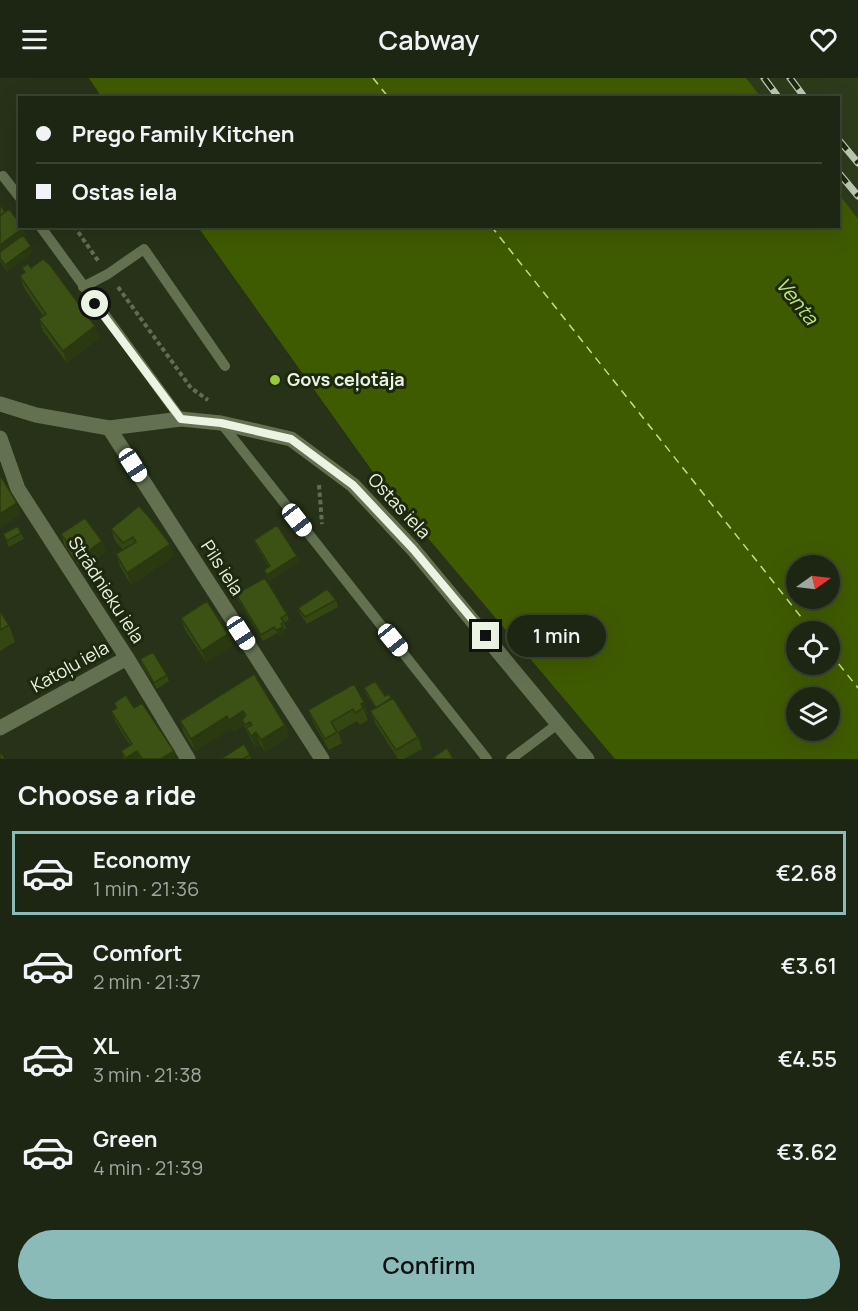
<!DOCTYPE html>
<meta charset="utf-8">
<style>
body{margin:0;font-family:Manrope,sans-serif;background:#2a3220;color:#f1f3f6;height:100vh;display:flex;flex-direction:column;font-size:22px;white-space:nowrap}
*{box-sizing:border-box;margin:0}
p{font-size:20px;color:#a0a59f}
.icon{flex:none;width:33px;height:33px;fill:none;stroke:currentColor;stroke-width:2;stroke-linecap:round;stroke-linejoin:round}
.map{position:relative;height:681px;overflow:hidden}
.side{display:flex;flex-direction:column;background:#1d2612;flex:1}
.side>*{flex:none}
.banner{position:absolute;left:18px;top:18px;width:822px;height:132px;border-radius:0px;box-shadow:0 6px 24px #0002,0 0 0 2px #3b4332;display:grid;align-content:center;height:132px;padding:0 18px;background:#1d2612}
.needle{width:39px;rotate:76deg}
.tools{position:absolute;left:786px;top:477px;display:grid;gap:12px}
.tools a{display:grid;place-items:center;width:54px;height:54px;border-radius:50%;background:#1d2612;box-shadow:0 6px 24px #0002,0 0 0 2px #3b4332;font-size:30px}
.end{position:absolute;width:27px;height:27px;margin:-14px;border:8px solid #ebf3e2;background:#111;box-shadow:0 0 0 3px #111}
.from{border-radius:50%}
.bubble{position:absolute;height:42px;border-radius:21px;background:#1d2612;box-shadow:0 6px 24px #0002,0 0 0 2px #3b4332;font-size:20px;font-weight:600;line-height:42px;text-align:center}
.car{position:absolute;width:18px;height:36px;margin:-18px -9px;border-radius:8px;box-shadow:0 0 4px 2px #0007;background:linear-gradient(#fff 24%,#345 0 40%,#fff 0 76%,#345 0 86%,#fff 0)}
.banner b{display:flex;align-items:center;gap:21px;height:57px;font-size:22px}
.banner b+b{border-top:2px solid #3b4332}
.banner i{width:15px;height:15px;background:#f1f3f6}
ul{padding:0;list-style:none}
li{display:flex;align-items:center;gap:18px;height:84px;margin:0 12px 9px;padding:0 6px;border:3px solid transparent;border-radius:0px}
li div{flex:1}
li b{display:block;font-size:22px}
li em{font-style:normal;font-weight:600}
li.active{border-color:#8bbbb9}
li>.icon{width:54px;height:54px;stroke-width:1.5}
h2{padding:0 18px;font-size:27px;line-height:72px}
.primary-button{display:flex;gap:12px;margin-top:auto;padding:12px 18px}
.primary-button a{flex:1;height:69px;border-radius:36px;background:#8bbbb9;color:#111;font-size:24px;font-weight:600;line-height:69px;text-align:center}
header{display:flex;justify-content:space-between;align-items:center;height:78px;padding:0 18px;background:#1d2612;font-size:27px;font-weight:600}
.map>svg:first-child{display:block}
</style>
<header><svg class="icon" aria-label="menu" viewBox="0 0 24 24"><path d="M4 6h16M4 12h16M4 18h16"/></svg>Cabway<svg class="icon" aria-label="heart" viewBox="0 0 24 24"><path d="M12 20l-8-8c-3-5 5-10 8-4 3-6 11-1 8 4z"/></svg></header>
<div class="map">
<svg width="858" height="681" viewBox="0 0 858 681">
<rect width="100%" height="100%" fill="#273218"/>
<path fill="#2e3b1b" d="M746 0H858V141L839 116 838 20 761 19Z"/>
<path fill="#3f5b00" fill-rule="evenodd" d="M89 0H746L761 19 102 20Z
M839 116 858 141V681H615L378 401 198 149 838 148ZM796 488H830V520H796ZM796 554H830V586H796ZM796 620H830V652H796Z"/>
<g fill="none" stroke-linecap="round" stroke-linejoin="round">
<path stroke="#b9e67b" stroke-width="1.5" stroke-dasharray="8 6" stroke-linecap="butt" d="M373 0 389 20
M491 148 813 554
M830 575 858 610"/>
<path stroke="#626c55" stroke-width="4" stroke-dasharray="4.5 3" stroke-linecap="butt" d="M74 148 99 184
M118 209 191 310 208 322
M319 407 322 446"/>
<path stroke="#637151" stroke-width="10" d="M3 98 20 120
M40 148 181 341
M83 209 108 196 144 171 225 288
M221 345 487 681
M511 681 559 645"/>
<path stroke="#637151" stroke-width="15" d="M109 350 322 681
M0 360 18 411 127 580 188 681
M0 650 127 580"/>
<path stroke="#637151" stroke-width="15" d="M0 326 36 337 109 350 181 341 221 345 291 361 353 407 413 471 587 681"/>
<g stroke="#bfc8b5" stroke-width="7">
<path id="rail" d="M764 0 779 20
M790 0 805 20
M838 61 858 85
M838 94 858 118"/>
</g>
<use href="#rail" stroke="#1d280e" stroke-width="4.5" stroke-dasharray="14" stroke-linecap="butt"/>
</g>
<path fill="#344712" d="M0 128 27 162 33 174 7 193 0 183Z
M22 190H31L99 260 67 285 43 253 39 241 43 238 24 210 20 198 24 195Z
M139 428 174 478 131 507 120 488 116 476 123 472 115 463 111 451Z
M21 455 24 461 9 469 3 456Z
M61 456 102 463 106 474 82 492 65 468Z
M254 462 297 478 299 484 269 503 264 492 269 489 256 468Z
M236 516 287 536 289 542 284 545 286 550 284 552 285 555 279 558 277 555 263 563 238 522Z
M336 522 338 529 307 546 300 536 298 530Z
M0 533 9 547 15 564 0 573Z
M181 540 228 556 232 568 206 584 185 552Z
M140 581 167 597 169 603 157 611 142 588Z
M254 596 285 647 289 658 265 674 260 666 255 669 247 654 244 647 234 654 232 650 195 673 184 655 180 643Z
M364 610 385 618 418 659 422 671 404 681H398L375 645 370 633 375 630 366 616Z
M364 624 368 636 366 637 368 642 360 647 357 643 338 654 342 665 329 672 313 644 308 632Z
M114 625 134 630 176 681H124L121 673 130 667 116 645 111 633 116 631Z
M250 677 251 681H221Z"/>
<path fill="#2a390f" d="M23 150 27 162 1 181 0 180V167Z
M31 168 33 174 7 193 5 187Z
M95 248 99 260 67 285 63 273Z
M17 425 21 437 0 450V436Z
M102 463 106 474 82 492 78 480Z
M170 466 174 478 131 507 127 495Z
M297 478 299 484 269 503 267 497Z
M283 549 285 555 279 558 276 552Z
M228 556 232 568 206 584 202 573Z
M364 624 368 636 366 637 361 626Z
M243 633 248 645 242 642 244 647 234 654 229 642Z
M227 638 232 650 195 673 191 661Z
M285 647 289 658 265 674 261 662Z
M256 654 260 666 255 669 251 658Z
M137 673 140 681H126V680Z
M174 673 176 681H161Z"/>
<path fill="#3c5215" stroke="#2a390f" stroke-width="1.5" d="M0 128H1L5 134 0 138Z
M9 131 20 145V148H22L23 150 0 167V138Z
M23 157 31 168 5 187 0 180V174Z
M43 181 50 187 95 248 63 273 39 241 46 236 20 198 25 194 22 190 28 186 31 190Z
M0 397 17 425 0 436Z
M139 428 149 439 170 466 127 495 116 476 136 464 133 459 123 465 111 451Z
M85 440 102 463 78 480 61 456Z
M277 447 297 478 267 497 264 492 270 488 254 462Z
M18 448 21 455 7 463 3 456Z
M265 500 287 536 281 540 284 544 281 546 283 549 276 552 274 549 261 557 236 516Z
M327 511 336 522 305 539 298 530Z
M207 523 228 556 202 573 181 540Z
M0 533 9 547 0 552Z
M153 574 167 597 154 605 140 581Z
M254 596 285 647 261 662 256 654 251 658 246 650 252 647 250 644 245 647 242 642 246 637 243 633 229 642 227 638 191 661 180 643Z
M375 603 385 618 389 616 391 620 376 630 364 610Z
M354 606 364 624 361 626 363 630 355 635 353 631 331 644 337 654 325 661 308 632Z
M126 617 134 630 142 625 174 673 161 681H142L137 673 126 680 121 673 132 666 111 633 117 630 114 625Z
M393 620 418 659 396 672 370 633Z
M244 666 250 677 243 681H221Z
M447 670 453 680 452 681H431Z
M0 673 5 681H0Z"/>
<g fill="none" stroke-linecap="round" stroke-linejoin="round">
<path stroke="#ebf3e2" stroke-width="8" d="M95 226 181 341 221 345 291 361 353 407 413 471 486 558"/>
</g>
<circle fill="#97cc39" stroke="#1d280e" stroke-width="2" cx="275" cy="302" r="6"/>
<g text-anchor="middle" stroke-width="6" stroke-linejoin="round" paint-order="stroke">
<g font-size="18" font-weight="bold" fill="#ebf3e2" stroke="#1d280e" text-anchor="start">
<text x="287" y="308">Govs ceļotāja</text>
</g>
<g font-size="18" fill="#ebf3e2" stroke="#1d280e">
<text transform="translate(399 428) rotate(47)" y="6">Ostas iela</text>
<text transform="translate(222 490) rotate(57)" y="6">Pils iela</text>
<text transform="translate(106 512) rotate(57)" y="6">Strādnieku iela</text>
<text transform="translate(70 589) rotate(-29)" y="6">Katoļu iela</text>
</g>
<g font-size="20" font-style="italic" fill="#b9e67b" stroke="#1d280e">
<text transform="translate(797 223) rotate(51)" y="7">Venta</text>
</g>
</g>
</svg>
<div class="tools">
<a><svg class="needle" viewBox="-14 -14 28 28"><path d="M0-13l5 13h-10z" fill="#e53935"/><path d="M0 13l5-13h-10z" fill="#a0a59f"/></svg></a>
<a><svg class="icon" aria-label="locate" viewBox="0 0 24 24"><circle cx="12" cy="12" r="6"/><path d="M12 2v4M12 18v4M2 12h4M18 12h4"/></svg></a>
<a><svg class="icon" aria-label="layers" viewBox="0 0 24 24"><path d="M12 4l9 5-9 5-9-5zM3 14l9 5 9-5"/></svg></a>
</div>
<i class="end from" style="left:95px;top:226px"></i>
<i class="end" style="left:486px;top:558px"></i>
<div class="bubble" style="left:507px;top:537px;width:99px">1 min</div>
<i class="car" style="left:133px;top:387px;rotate:147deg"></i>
<i class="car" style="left:297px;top:442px;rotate:142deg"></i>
<i class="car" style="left:241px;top:555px;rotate:147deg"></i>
<i class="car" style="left:393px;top:562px;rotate:141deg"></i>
<div class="banner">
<b><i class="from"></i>Prego Family Kitchen</b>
<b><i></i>Ostas iela</b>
</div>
</div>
<section class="side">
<h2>Choose a ride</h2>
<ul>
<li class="active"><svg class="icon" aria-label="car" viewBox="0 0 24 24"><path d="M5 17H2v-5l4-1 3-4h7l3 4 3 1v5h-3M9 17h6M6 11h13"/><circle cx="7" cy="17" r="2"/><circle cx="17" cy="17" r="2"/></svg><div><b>Economy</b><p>1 min · 21:36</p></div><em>€2.68</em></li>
<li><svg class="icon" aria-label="car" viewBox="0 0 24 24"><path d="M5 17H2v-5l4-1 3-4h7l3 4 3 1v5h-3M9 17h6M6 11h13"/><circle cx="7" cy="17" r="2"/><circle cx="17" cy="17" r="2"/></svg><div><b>Comfort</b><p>2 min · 21:37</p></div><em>€3.61</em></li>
<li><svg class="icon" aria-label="car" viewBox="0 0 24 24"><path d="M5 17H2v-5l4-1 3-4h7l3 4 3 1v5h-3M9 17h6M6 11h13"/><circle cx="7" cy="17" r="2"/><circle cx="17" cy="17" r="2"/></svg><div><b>XL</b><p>3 min · 21:38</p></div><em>€4.55</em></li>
<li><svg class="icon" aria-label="car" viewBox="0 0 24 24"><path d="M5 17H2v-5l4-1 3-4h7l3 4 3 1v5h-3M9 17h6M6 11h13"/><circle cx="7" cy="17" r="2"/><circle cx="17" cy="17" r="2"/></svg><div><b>Green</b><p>4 min · 21:39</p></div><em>€3.62</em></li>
</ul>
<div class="primary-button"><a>Confirm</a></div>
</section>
